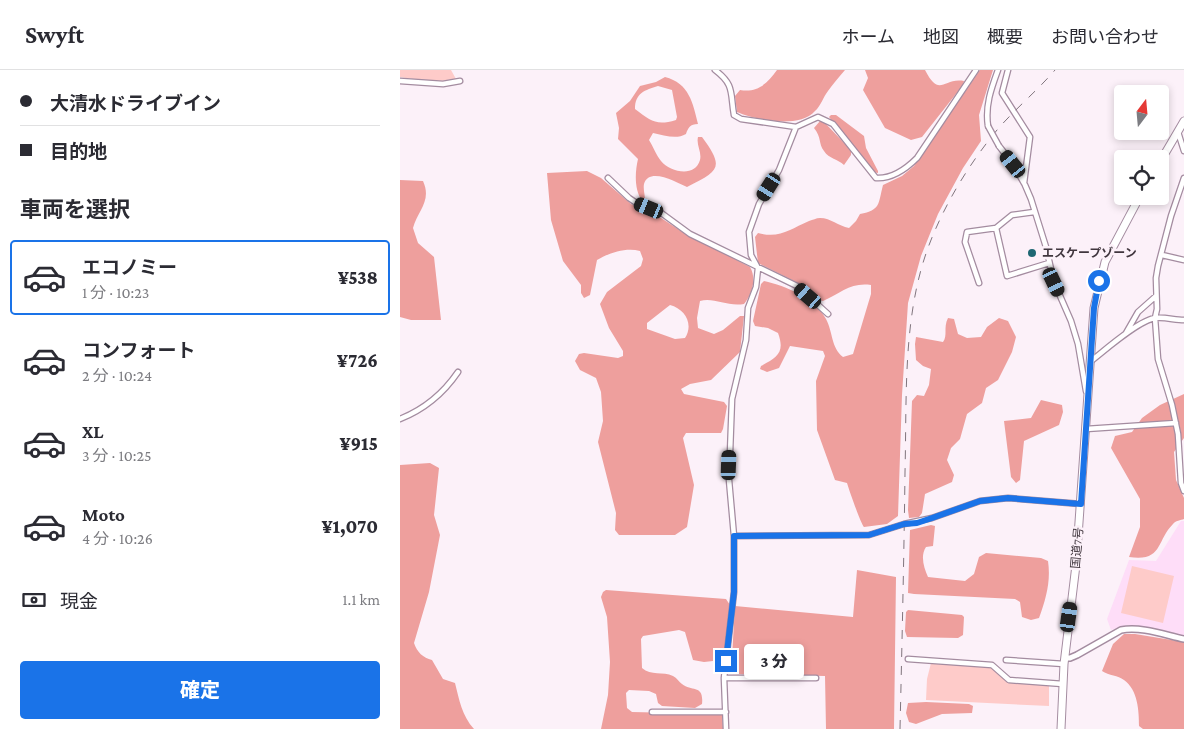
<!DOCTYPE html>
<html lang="ja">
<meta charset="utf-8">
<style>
body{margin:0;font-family:"Crimson Pro","Noto Sans JP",serif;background:#f2f2f3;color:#2b2b33;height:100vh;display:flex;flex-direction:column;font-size:19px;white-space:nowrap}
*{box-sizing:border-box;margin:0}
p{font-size:16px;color:#7c7c81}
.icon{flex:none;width:28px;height:28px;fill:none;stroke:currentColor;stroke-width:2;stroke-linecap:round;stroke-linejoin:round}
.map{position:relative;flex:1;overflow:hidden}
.side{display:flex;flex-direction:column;background:#fff;width:400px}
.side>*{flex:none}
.guide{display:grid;align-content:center;height:110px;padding:0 20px;background:#fff}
.needle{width:32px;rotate:16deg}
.controls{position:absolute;left:714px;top:15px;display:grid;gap:10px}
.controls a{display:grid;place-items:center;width:55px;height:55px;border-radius:5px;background:#fff;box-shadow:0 2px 8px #0003;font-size:25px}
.end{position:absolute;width:22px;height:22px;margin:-11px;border:6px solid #1a73e8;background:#fff;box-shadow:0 0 0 2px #fff}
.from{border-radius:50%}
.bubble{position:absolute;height:35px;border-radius:5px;background:#fff;box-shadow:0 2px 8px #0003;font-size:16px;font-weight:800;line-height:35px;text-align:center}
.car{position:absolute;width:15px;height:30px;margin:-15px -8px;border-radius:6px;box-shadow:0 0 4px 1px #0007;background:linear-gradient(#222 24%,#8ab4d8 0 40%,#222 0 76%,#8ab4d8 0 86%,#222 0)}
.guide b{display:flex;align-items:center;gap:18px;height:48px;font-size:19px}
.guide b+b{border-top:1px solid #e1e1e2}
.guide i{width:12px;height:12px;background:#2b2b33}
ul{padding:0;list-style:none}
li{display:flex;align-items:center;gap:15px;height:75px;margin:0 10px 8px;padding:0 10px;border:2px solid transparent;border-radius:5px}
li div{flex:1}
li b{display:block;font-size:19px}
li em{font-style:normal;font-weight:800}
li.on{border-color:#1a73e8}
li>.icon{width:45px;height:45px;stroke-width:1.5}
h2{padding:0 20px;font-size:22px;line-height:60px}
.pay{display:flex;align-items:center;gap:12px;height:55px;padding:0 20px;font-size:19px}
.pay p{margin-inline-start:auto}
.cta{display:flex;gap:10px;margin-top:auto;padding:10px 20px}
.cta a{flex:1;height:58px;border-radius:5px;background:#1a73e8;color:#fff;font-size:20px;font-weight:800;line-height:58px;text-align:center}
header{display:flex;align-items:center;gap:30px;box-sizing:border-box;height:70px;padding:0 25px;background:#fff;border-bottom:1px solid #e1e1e2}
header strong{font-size:24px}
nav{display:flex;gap:28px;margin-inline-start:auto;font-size:18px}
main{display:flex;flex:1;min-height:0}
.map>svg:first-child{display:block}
</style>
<header>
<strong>Swyft</strong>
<nav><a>ホーム</a><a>地図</a><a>概要</a><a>お問い合わせ</a></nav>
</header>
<main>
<section class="side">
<div class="guide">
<b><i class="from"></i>大清水ドライブイン</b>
<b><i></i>目的地</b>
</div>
<h2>車両を選択</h2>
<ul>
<li class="on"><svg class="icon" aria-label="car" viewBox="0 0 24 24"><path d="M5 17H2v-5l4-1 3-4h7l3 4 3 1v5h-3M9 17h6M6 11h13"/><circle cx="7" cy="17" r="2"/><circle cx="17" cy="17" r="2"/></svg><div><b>エコノミー</b><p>1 分 · 10:23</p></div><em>¥538</em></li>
<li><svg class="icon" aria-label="car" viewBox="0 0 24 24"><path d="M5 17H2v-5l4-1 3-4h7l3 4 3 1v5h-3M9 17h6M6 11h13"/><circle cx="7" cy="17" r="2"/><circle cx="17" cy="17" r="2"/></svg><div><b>コンフォート</b><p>2 分 · 10:24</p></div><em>¥726</em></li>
<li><svg class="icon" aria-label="car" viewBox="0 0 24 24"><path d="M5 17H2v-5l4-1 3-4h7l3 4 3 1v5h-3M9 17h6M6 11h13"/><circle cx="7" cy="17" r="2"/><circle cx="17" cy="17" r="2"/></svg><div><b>XL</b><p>3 分 · 10:25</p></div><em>¥915</em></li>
<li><svg class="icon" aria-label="car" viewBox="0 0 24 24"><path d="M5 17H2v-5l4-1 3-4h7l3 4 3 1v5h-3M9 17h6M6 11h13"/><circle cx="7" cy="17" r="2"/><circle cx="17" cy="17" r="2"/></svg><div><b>Moto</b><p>4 分 · 10:26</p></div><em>¥1,070</em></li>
</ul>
<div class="pay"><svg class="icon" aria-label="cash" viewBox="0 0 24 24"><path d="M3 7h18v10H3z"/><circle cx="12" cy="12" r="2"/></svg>現金<p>1.1 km</p></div>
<div class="cta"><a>確定</a></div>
</section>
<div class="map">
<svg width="784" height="659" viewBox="0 0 784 659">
<rect width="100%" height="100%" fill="#fcf1f9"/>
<path fill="#feddf8" d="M781 451H784V566L727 555 711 560 707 549 729 490 756 491Z"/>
<path fill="#fecbc9" d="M0 0H51L56 9C38 13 18 10 0 7Z
M732 496 774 506 763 553 721 543Z
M531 593 591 597 607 612 649 615V636L526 630 527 609Z"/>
<path fill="#ee9f9d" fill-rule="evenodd" d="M377 0H445C439 7 433 14 428 21 423 27 421 36 415 41 399 59 356 50 337 42L335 26 340 20C357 23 367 14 377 0Z
M465 0H525C540 29 543 7 564 11L563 15 522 67 511 70 485 58 463 20 468 8Z
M580 0H593L579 45 581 71 563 98 538 144 521 186 508 233 502 325 498 446 487 454 464 457C461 454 449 420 447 413L435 410 417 360 416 311 425 286 423 281 390 276 379 298 367 302 360 299 361 296C378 287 385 282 378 263L368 258 355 256 353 251 361 214 364 211C386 216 415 228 426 249 433 262 431 278 443 287L453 284 471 224V215C451 212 441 223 423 231L416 229 398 213 358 193 355 167 358 163C380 169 390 159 409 151 413 150 416 148 420 148 431 148 438 156 449 158L456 151 460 144C481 140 478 134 483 115L502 106 514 96Z
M265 7C289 13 293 33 298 54 290 54 288 58 286 64 276 70 264 65 253 63L249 70C253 76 256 85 261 91 270 102 295 108 300 90 302 82 296 75 298 67H302C325 98 319 101 287 117 278 113 249 96 244 114 243 119 245 125 245 130L242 131C234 119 235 102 238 89L218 69 219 58 216 43 230 31 240 16 256 12ZM258 16 272 20 277 47 276 50C256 56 251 51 235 39 235 23 245 20 258 16Z
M431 45H436L464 66 466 78 478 101V103L473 102 429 47Z
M420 51 425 53 451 80V85L444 95C438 89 429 89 424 81 418 73 422 68 414 58Z
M187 101 201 108 231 134 258 146 284 163 350 197C357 209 352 224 344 234 327 237 314 227 300 231L297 248 298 258 314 264 323 260 340 246H344L340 282 311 310 290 314 281 319 284 324 324 332 327 336 323 359 321 363H286L283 368 294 415 287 457 275 465H219L215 460 216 443 198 372 203 351 201 322 196 308 180 300 175 291 179 284 184 283 218 288 223 286V281L209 258 200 234 207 222 241 196 243 189 240 181C226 177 209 183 197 190L190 225 184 228 181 223V215L163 191 151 150 147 103ZM270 235C285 239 294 254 285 268L275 269 247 259V253Z
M0 110 23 111C32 131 18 140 13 158L18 173 34 187 41 250H11L0 247Z
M548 248 554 249 558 264 567 268 581 267 587 257 599 248 608 251 616 267 612 282 598 310 586 318 582 333 567 344 560 369 551 378 547 390 554 405 552 412 525 424 522 443 519 447 509 448 508 440 512 331 517 325 524 326 529 315 531 299 523 296 516 290 515 274 516 267 543 272C548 265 543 258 548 248Z
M784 324V368L774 382 776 410 784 428V449C781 450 775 451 773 454 756 471 763 492 729 487L740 457V429L711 378 715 366 732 362 742 348 760 335Z
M641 330 662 335 663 342 659 355 624 371 620 410 616 413 611 407 604 351 631 348Z
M30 393 39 398 34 445 40 465 29 522 14 573C17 582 23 588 32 590L43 609 55 613C59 629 62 646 74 659H0V395Z
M531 455 535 456 533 476 526 477C520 486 524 498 528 507L565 511 574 504 579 487 586 483 641 488 648 491C651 511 646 529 639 548L631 550 622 547 620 532 615 529 514 524 508 523 510 460Z
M457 500 496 507 494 659H426L425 606 331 604 335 536 453 547Z
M206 520 326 529 330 535 324 589 322 590 304 592 293 590 285 562 279 560 243 566 241 569 242 598C251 606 263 601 273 606 277 608 279 612 282 614 292 622 304 614 302 634L295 638 262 636 258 633 256 624 249 621 229 620 226 623 227 638 232 642 322 644 323 659H201L208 625 210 592 207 547 201 527 203 522Z
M508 540 562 545 564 547 563 565 558 568 507 567 505 561 506 542Z
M724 564H735L784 572V659H743L739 656C739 641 738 620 724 610 718 605 709 606 702 601L713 574Z
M526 632 569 634 573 636 572 643 542 644 516 654 509 652 506 643 508 633Z"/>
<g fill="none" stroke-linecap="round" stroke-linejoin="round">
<g stroke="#a48ca0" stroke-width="7">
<path id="minor" d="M315 0C335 15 330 23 334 45L341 49 396 57 418 47 433 54 476 108C492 109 506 99 517 88L576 0
M608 0 602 23 630 67 624 113
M0 11 43 14 60 11
M588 56C585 36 591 19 598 0
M778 62 784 81
M599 76 613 94 625 115 631 129 646 177 654 212 671 251 678 274 686 321
M208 108 229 128 238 134 260 142 290 164 397 216 428 244
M784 108 771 146 758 196 756 208 757 239 755 248 758 289 772 335 778 364 781 413 784 421
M596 158 607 206 649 193
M762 185 784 190
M579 213 565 172 567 162 596 158 612 145 634 142
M726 263 738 242 756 226
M691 291C704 281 740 249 756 248 765 247 775 250 784 250
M0 349C25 339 43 324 58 302
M686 359 776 353
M334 466 469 465 504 454 532 448 580 431 608 428 681 434
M508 589 592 595 609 610 663 614
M606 590 664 594
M324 608H416
M252 642H326
M326 659 324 608 334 522V466L329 410 332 329 346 270 348 238 356 217 358 198 351 185 349 162 359 134 379 100 396 57"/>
</g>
<g stroke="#a48ca0" stroke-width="8">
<path id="tertiary" d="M665 588H670L677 585 721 560C741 556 765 565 784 569"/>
</g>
<g stroke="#a48ca0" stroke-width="9">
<path id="trunk" d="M760 92 784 51
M661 659 664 594 676 495 694 238 705 192 740 126"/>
</g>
<use href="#minor" stroke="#fff" stroke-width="4.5"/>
<use href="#tertiary" stroke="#fff" stroke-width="5"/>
<use href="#trunk" stroke="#fff" stroke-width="7"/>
<path stroke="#80757d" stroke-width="1" stroke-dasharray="9 9" stroke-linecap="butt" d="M500 659C502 573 504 487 505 402 507 325 502 242 531 170 547 130 570 93 597 60 615 39 637 21 655 0"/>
<g stroke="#a48ca0" stroke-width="7" stroke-linecap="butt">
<path id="minor-bridge" d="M588 56 599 76"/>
</g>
<use href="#minor-bridge" stroke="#fff" stroke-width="4.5"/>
</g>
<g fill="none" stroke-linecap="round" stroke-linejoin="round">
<path stroke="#1a73e8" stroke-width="6" d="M326 591 334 522V466L469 465 504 454 517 453 532 448 580 431 608 428 681 434 694 238 699 211"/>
</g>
<circle fill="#1e6773" stroke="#fcf1f9" stroke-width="2" cx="632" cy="183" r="5"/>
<g text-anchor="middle" stroke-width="5" stroke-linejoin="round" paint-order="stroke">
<g font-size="12" font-weight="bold" fill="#40363e" stroke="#fcf1f9" text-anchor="start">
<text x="642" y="187">エスケープゾーン</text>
</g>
<g font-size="12" fill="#40363e" stroke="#fcf1f9">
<text transform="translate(677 478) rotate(-85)" y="4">国道7号</text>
</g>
</g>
</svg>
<div class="controls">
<a><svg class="needle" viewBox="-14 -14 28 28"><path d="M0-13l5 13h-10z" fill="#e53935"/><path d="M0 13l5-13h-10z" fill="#7c7c81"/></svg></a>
<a><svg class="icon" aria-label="locate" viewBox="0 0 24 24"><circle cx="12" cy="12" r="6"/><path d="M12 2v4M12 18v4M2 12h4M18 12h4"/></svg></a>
</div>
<i class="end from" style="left:699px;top:211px"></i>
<i class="end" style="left:326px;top:591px"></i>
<div class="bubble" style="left:344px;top:574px;width:60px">3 分</div>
<i class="car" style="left:613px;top:94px;rotate:321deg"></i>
<i class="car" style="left:369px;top:117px;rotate:212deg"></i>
<i class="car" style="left:249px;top:138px;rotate:292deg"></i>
<i class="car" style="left:654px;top:212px;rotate:155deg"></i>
<i class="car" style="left:408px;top:226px;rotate:311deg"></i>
<i class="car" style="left:329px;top:395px;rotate:2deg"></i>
<i class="car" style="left:669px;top:547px;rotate:8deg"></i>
</div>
</main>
